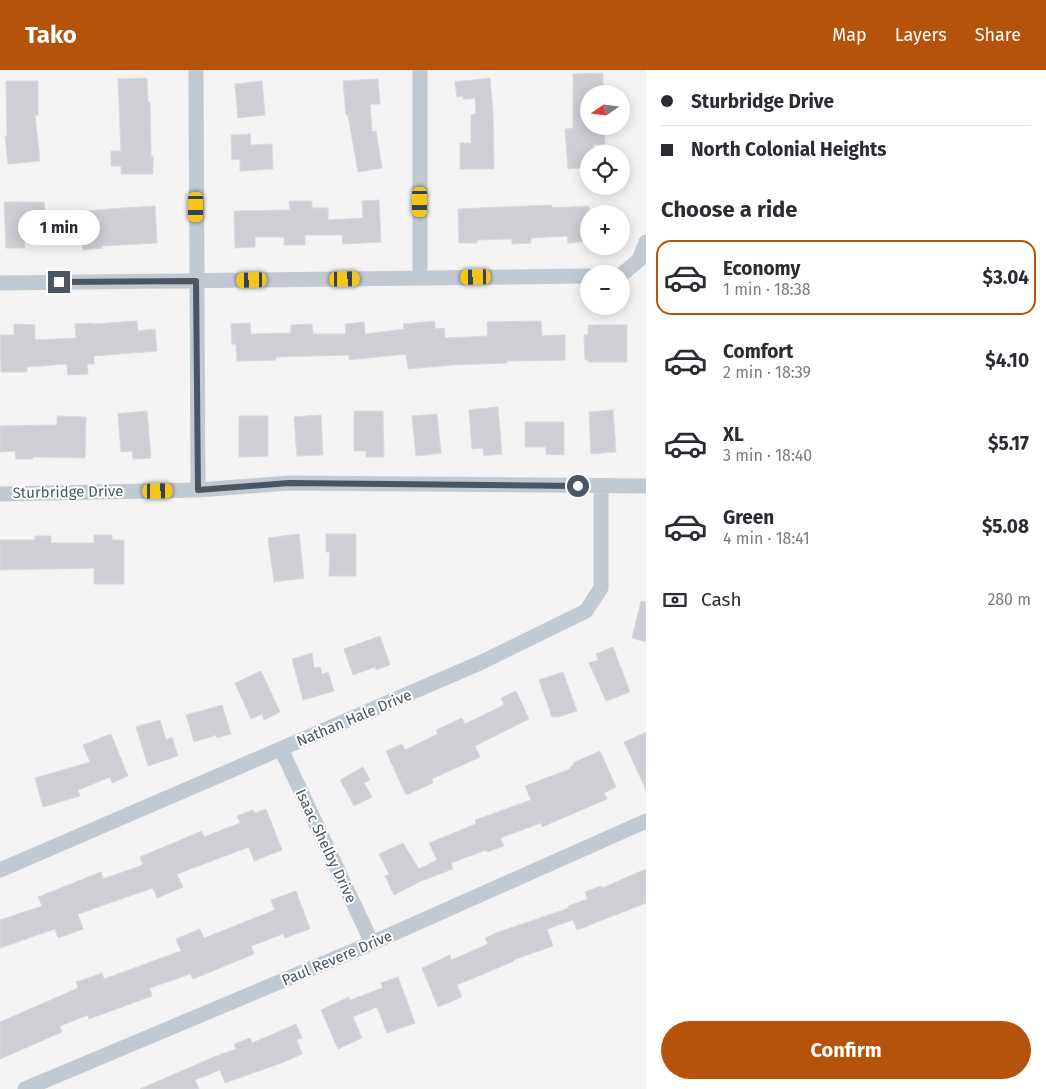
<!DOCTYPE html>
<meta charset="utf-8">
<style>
body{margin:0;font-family:"Fira Sans",sans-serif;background:#f7f7f7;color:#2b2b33;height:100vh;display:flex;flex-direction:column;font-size:19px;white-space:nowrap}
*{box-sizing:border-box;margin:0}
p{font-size:16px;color:#7c7c81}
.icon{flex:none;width:28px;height:28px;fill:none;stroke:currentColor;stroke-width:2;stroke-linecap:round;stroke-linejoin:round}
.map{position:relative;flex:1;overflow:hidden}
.sheet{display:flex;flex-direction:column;background:#fff;width:400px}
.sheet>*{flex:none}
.hud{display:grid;align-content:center;height:110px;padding:0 15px;background:#fff}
.needle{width:32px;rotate:256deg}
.buttons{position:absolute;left:580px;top:15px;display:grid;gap:10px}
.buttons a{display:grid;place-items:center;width:50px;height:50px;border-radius:50%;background:#fff;box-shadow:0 2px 12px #0003;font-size:25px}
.end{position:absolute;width:22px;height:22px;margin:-11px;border:6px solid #4a5661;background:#fff;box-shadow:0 0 0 2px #fff}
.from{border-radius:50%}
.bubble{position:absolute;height:35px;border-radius:18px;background:#fff;box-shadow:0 2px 12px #0003;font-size:16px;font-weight:700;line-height:35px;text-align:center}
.car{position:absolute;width:15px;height:30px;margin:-15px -8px;border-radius:6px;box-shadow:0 0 4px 1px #0007;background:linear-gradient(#f5c518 24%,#345 0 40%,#f5c518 0 76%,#345 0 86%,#f5c518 0)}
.hud b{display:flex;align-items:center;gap:18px;height:48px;font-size:19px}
.hud b+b{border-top:1px solid #e1e1e2}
.hud i{width:12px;height:12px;background:#2b2b33}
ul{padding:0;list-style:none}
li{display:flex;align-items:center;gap:15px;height:75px;margin:0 10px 8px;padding:0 5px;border:2px solid transparent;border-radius:15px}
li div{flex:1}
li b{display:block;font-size:19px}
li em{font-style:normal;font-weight:700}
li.selected{border-color:#b45309}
li>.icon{width:45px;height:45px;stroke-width:1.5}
h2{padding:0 15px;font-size:22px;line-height:60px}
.pay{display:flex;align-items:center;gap:12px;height:55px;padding:0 15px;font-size:19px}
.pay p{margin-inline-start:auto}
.action{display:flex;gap:10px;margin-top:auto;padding:10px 15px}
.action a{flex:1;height:58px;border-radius:30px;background:#b45309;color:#fff;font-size:20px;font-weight:700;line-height:58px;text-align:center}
header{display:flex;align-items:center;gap:30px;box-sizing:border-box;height:70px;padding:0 25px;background:#b45309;color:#fff}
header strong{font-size:24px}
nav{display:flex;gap:28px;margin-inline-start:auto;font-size:18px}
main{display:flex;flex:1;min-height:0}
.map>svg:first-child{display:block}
</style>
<header>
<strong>Tako</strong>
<nav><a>Map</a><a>Layers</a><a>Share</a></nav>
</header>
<main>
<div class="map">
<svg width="646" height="1019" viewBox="0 0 646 1019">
<rect width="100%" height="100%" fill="#f5f3f3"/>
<path fill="#cdcfd5" stroke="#d7d9de" d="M603 3V24H589V56H604L605 74 593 75 594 84H589V97L568 99 565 59 573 58V4Z
M147 8 148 32H150L151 87 153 86V104H121V96H111V81H121L118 9Z
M490 8 493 41 494 99H460V73H471V45L476 44 475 28 463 29V26L457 27 455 12Z
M378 9 380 34H370L372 62 376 61 382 98 358 102 348 45H346L343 11Z
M6 11H38V45H35L40 91 8 94 5 66H7Z
M262 11 265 45 238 48 235 14Z
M250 64 251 75 272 74 273 99 240 101V89L232 90 231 65Z
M379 130 381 172 343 174 342 165H305V175H284V167H255V177L235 178 234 141 290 140 289 131H312V138H328V150L363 148 362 131Z
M4 132H44L45 145 108 139 155 136 157 173 102 176V178L83 180 82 169 60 171 59 159 24 160 25 178H6Z
M552 135V138L589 136V171L568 173 567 166 531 168V173L512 174V169L477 170V173H459L458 139Z
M137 251 138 261 155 259 157 281 94 286V294H87L88 304 68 305 67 294 27 297V302H1L0 265H14V254L35 255V270L76 268 75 254 92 253V254Z
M435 251V259L444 258 445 268 488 266 487 252 541 251 542 266 565 265V290L507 291V293L452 295 408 299 406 284 349 290V285L276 287V290L237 291 236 274H232L231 254 250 253 251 264 291 263V255L312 254 313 264H346L345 254 364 252 365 264 404 259 403 254Z
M588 255H627V292H588V290H585L584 265H588Z
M498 337 502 384 484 386 483 378 472 379 469 340Z
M613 340 616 382 591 384 589 342Z
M147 341 151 388 133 389 132 381 121 382 118 344Z
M354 341H383L384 387H366V381H354Z
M437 344 441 383 416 386 412 346Z
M321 345 323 385 297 386 294 347Z
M57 346 86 347 85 388 33 387V389H16L15 381 0 382V356L57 355Z
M239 346H268V386L239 387Z
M525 352H564V385L546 384V377H525Z
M299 464 304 508 274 512 268 468Z
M326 464H356V506H329L330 482H326Z
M94 465H112V470H124V514H94V498L0 500V470H35V466H51V473H94Z
M641 531 646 532V572L632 568Z
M380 566 390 595 376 600 375 597 353 605 344 579Z
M613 577 630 622 606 631 589 593 598 590 596 584Z
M312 583 314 598 320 597 322 604 328 602 334 621 303 630 292 589Z
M261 601 280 642 264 650 262 644 251 649 235 613Z
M563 602 577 641 558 647H552L539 610Z
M516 621 529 649 475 676 480 687 432 709 433 713 406 725 386 681 402 674 405 680 438 664 436 660 462 648 465 654 504 635 501 628Z
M222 635 231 664 217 668 216 665 194 672 186 645Z
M160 650 166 670 172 667 178 686 148 696 136 657Z
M646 662V720L624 672Z
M111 664 128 706 112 713 110 707 78 720 80 726 43 737 35 708 90 692 83 675Z
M600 681 616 717 604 723 607 729 542 757 541 753 500 768 504 776 487 782 486 780 451 793 453 799 421 811 394 825 385 806 389 804 379 784 403 773 419 799 437 790 429 773 476 754 475 750 531 730 525 716 570 699V697L574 695 573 693Z
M363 697 370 710 364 713 372 727 354 736 340 710Z
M266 739 282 780 254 791 249 777 177 804 183 817 157 828 153 818 78 844 83 859 58 868 55 859 0 878V850L42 836 38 827 101 802 103 809 143 795 140 787 202 761 204 767 240 753 237 746 253 740 255 743Z
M646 799V833L577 860 573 850 547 859 553 876 513 890 514 891 457 915 462 927 438 937 422 898 450 885 451 890 488 874 485 868 501 861 569 838 568 836 588 829 585 822 601 816 602 818Z
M296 821 310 859 285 868 283 864 251 876 254 884 193 909 190 904 150 918 152 926 89 949 88 945 60 956 62 962 0 989V952L78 918 76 912 102 903 104 909 181 881 176 869 200 859 204 868 275 840 271 830Z
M398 907 415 953 387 963 377 937 353 947 362 968 338 979 321 940 349 927 350 930 383 918 381 913Z
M296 954 302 968 297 970 302 984 284 992 225 1013 220 1000 195 1010 199 1019H140L216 986 236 979 234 974 250 968 252 973Z"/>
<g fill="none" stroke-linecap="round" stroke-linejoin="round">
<path stroke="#c1cad2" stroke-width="15" d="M196 0 198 420
M621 205 639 190 646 172
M420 208V0
M0 213 589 206
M0 424 198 420 289 413 646 416
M281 679 372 873
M0 800 482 592 586 541 601 518V416
M25 1019 372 873 646 751"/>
</g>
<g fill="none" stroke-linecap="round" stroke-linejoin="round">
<path stroke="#4a5661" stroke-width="6" d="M59 212 196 211 198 420 289 413 578 416"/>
</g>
<g text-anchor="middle" stroke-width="4" stroke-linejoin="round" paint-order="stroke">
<g font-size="15" fill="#4a5661" stroke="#fff">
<text transform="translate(68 422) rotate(-1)" y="5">Sturbridge Drive</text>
<text transform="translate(354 648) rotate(-23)" y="5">Nathan Hale Drive</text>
<text transform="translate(326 776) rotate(65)" y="5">Isaac Shelby Drive</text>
<text transform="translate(337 888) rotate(-23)" y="5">Paul Revere Drive</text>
</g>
</g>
</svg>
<div class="buttons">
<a><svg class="needle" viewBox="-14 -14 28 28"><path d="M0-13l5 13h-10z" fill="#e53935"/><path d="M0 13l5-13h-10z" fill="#7c7c81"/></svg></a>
<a><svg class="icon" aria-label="locate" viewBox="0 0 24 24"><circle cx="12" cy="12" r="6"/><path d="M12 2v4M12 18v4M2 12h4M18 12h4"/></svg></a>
<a>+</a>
<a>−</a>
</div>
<i class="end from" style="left:578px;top:416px"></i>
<i class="end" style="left:59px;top:212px"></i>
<div class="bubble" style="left:18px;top:140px;width:82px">1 min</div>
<i class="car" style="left:420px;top:132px;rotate:180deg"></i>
<i class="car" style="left:196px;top:137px;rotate:180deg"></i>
<i class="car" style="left:476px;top:207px;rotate:269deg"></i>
<i class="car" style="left:345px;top:209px;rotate:89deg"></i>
<i class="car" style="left:252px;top:210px;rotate:269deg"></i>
<i class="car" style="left:158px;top:421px;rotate:89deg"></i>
</div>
<section class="sheet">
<div class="hud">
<b><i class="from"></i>Sturbridge Drive</b>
<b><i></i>North Colonial Heights</b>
</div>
<h2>Choose a ride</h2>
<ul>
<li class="selected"><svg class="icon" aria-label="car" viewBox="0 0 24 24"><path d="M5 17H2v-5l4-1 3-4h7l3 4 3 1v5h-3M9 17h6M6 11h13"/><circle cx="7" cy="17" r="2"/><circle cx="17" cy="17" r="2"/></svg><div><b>Economy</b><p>1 min · 18:38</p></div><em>$3.04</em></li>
<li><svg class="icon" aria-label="car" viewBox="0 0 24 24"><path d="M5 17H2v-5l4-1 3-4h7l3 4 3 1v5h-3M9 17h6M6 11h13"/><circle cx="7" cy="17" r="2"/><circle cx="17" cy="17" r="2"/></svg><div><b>Comfort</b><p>2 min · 18:39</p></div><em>$4.10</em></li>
<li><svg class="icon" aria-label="car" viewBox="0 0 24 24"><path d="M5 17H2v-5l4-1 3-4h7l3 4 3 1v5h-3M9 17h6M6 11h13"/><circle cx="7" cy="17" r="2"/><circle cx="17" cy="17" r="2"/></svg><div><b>XL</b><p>3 min · 18:40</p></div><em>$5.17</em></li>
<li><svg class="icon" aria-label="car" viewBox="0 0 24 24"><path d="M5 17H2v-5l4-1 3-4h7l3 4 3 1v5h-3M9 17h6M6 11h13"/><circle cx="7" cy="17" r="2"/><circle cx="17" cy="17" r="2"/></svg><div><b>Green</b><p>4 min · 18:41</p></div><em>$5.08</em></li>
</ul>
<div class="pay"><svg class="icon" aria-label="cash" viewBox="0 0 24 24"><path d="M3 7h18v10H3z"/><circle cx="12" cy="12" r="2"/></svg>Cash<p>280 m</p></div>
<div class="action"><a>Confirm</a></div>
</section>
</main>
